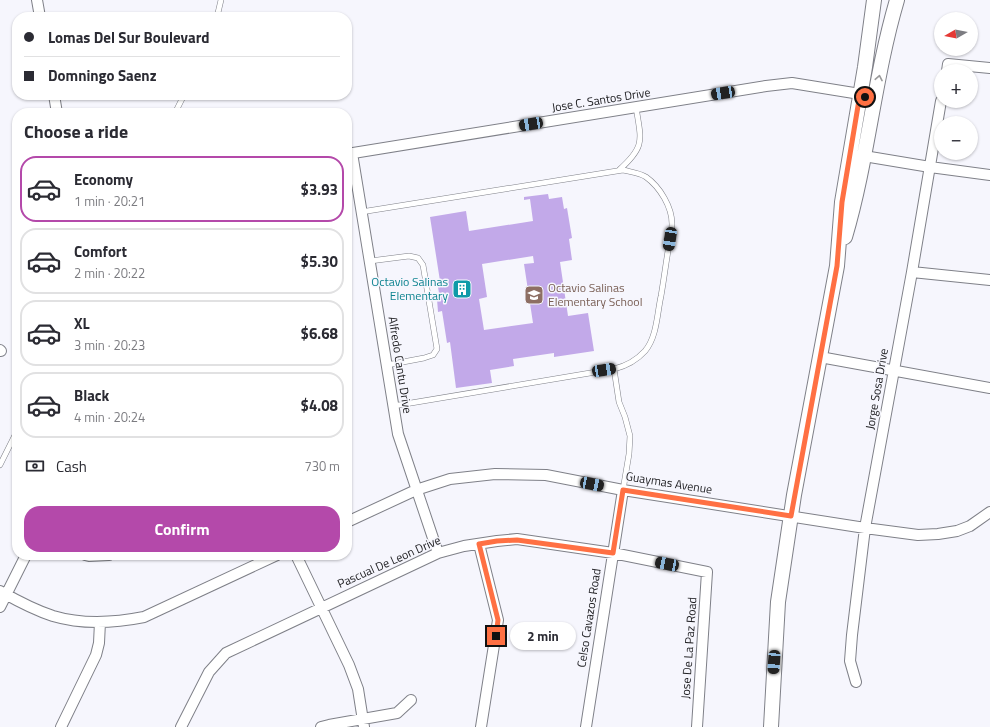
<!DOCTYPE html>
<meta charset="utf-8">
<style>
body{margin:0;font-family:"Titillium Web",sans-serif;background:#f7f7f7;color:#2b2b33;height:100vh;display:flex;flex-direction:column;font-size:15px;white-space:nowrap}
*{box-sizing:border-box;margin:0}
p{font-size:13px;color:#7c7c81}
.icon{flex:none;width:22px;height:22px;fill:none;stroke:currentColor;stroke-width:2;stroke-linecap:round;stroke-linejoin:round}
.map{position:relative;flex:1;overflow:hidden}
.side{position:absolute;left:12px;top:108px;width:340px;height:452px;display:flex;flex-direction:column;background:#fff;border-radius:16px;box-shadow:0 1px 3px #0004}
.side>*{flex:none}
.banner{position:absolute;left:12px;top:12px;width:340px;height:88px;border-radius:16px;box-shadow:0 1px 3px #0004;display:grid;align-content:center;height:88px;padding:0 12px;background:#fff}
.needle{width:26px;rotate:261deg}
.tools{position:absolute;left:934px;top:12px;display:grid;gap:8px}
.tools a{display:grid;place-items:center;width:44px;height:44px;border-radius:50%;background:#fff;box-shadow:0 1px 3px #0004;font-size:20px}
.end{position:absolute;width:18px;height:18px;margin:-9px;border:5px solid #ff7043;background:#111;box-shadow:0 0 0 2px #111}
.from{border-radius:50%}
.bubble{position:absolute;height:28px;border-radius:14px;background:#fff;box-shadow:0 1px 3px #0004;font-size:13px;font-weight:700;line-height:28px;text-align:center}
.car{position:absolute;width:12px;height:24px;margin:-12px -6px;border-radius:5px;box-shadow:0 0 3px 1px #0007;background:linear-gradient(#222 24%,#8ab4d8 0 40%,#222 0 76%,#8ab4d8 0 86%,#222 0)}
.banner b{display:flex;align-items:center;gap:14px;height:38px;font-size:15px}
.banner b+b{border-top:1px solid #e1e1e2}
.banner i{width:10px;height:10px;background:#2b2b33}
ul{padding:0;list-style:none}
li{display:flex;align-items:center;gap:12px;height:66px;margin:0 8px 6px;padding:0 4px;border:2px solid #e1e1e2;border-radius:16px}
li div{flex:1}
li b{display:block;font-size:15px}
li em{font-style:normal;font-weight:700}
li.active{border-color:#b449aa}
li>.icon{width:36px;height:36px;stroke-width:1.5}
h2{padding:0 12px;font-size:18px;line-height:48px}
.pay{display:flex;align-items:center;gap:10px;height:44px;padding:0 12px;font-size:15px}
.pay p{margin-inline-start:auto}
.cta{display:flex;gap:8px;margin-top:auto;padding:8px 12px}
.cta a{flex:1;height:46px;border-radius:16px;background:#b449aa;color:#fff;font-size:16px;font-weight:700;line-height:46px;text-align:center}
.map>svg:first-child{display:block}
</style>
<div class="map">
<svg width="990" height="727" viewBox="0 0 990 727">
<rect width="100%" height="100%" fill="#f6f6fd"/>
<path fill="#c2a9e9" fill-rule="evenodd" d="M548 194 549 199 562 197 564 209 567 208 572 238 569 239 572 260 560 262 568 316 588 313 594 351 554 357V353L513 359 514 366 490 370 492 383 456 388 450 342 447 343 442 311 438 312 437 299H440L437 281H440L430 217 466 211 469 231 533 221 530 199 524 200V197ZM533 256 534 263 524 264 533 323 484 330 479 299 487 297 482 264Z"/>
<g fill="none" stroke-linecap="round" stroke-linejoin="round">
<g stroke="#7f8088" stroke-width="6">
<path id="lane" d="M217 17 221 0
M175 113 184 95
M619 170C646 146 641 140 636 107
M361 212 623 170C631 172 640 173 646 177 660 187 672 207 672 224 672 231 670 238 669 245 666 262 664 279 661 296 657 314 657 337 645 351 636 361 626 366 614 369L619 402 625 417 630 436 629 454 623 490
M370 261 409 256 418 258 423 265 437 349 433 355 424 358 387 365
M393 406 614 369
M0 465 17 431"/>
</g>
<g stroke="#7f8088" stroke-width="12">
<path id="street" d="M37 0 40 17
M947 71 948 64 990 68
M54 95 57 113
M352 153 398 434 438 553
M347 154 766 86 792 83 860 94
M864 156 930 167 990 175
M912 272 990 280
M0 350 1 351
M820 357 990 388
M347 522 416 490 450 479 495 474 546 475 623 490 865 528 918 535 938 534 957 531 970 526 990 512
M479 544 498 620 481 727
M85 555 89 556 109 555
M296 555 349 665 358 689 364 727
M0 591C14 599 38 611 53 616 83 625 114 623 144 617L277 555
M0 607 26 555
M856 682 850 661 852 635 865 528 912 272 941 101
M61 727 96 655 99 643 100 622
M181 727 209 672 226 653 438 553 464 546 497 541 517 539 613 553 707 572 697 727
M321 727 329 725 397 713 411 700
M586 727 623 490"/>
</g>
<g stroke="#7f8088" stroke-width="16">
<path id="secondary" d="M845 237C868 159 874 78 897 0
M771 727 778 602 794 495 837 266 842 202 865 67 874 0"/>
</g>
<use href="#lane" stroke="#fff" stroke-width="5"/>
<use href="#street" stroke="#fff" stroke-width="10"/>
<use href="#secondary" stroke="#fff" stroke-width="14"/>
</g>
<defs><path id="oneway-chevron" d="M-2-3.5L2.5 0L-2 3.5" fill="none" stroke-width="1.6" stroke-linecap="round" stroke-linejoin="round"/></defs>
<use stroke="#99999a" href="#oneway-chevron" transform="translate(879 78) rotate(-79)"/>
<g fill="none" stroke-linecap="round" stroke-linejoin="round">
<path stroke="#ff7043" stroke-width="5" d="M496 636 498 620 479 544 497 541 517 540 613 553 623 490 791 516 837 266 842 202 860 94 865 97"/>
</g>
<defs>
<g id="building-square" transform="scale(1)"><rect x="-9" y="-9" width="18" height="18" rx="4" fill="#0f9aa8" stroke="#f6f6fd"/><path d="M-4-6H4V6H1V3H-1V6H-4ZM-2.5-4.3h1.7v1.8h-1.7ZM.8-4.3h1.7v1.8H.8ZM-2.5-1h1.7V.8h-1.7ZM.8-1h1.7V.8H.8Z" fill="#fff"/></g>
<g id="school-square" transform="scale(1)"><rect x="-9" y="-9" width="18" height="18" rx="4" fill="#8d6e63" stroke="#f6f6fd"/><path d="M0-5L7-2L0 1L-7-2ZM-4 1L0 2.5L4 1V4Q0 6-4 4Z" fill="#fff"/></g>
</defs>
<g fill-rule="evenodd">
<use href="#building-square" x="462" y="289"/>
<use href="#school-square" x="534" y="295"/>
</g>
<g text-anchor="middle" stroke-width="3" stroke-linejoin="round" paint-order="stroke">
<g font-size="12" fill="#1c1c1f" stroke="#f6f6fd">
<text transform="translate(601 100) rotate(-9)" y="4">Jose C. Santos Drive</text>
<text transform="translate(400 365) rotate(81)" y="4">Alfredo Cantu Drive</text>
<text transform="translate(877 389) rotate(-80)" y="4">Jorge Sosa Drive</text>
<text transform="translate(669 483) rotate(9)" y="4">Guaymas Avenue</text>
<text transform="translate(389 562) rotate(-24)" y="4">Pascual De Leon Drive</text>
<text transform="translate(589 618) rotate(-81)" y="4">Celso Cavazos Road</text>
<text transform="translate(689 648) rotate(-86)" y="4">Jose De La Paz Road</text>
</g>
<g font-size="12" fill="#0d838f" stroke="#f6f6fd" text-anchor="end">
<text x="448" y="286">Octavio Salinas<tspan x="448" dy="14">Elementary</tspan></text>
</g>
<g font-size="12" fill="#785e54" stroke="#f6f6fd" text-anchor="start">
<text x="548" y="292">Octavio Salinas<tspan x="548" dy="14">Elementary School</tspan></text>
</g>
</g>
</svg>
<div class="tools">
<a><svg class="needle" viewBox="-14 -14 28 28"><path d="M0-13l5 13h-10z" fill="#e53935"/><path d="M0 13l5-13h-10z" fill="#7c7c81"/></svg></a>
<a>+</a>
<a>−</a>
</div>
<i class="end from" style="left:865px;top:97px"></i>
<i class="end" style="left:496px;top:636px"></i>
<div class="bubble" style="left:510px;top:622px;width:66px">2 min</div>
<i class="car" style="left:723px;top:93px;rotate:261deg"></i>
<i class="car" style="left:531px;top:124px;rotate:261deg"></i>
<i class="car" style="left:670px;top:239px;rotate:189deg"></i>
<i class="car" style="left:604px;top:370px;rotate:81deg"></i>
<i class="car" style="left:592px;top:484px;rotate:101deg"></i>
<i class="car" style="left:667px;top:564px;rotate:281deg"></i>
<i class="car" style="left:774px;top:662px;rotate:184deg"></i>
<div class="banner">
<b><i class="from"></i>Lomas Del Sur Boulevard</b>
<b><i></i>Domningo Saenz</b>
</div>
<section class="side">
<h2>Choose a ride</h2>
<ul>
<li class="active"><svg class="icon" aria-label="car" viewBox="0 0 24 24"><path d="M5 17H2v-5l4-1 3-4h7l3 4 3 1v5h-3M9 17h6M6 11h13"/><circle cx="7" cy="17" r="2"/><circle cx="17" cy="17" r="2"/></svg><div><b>Economy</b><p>1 min · 20:21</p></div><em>$3.93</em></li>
<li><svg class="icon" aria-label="car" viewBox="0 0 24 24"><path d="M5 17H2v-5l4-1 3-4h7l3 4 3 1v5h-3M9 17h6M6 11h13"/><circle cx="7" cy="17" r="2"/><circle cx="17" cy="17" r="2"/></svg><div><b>Comfort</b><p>2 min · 20:22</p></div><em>$5.30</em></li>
<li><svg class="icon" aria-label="car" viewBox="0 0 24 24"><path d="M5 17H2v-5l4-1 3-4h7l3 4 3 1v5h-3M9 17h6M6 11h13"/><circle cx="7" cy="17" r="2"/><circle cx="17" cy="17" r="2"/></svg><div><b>XL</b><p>3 min · 20:23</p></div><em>$6.68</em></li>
<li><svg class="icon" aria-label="car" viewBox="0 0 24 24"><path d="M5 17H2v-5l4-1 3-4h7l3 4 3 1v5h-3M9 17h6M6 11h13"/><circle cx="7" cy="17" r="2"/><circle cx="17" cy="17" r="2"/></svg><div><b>Black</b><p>4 min · 20:24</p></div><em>$4.08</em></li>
</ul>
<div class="pay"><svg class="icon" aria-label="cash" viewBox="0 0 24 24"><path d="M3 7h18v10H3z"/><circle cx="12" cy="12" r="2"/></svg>Cash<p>730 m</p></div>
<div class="cta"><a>Confirm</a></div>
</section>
</div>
